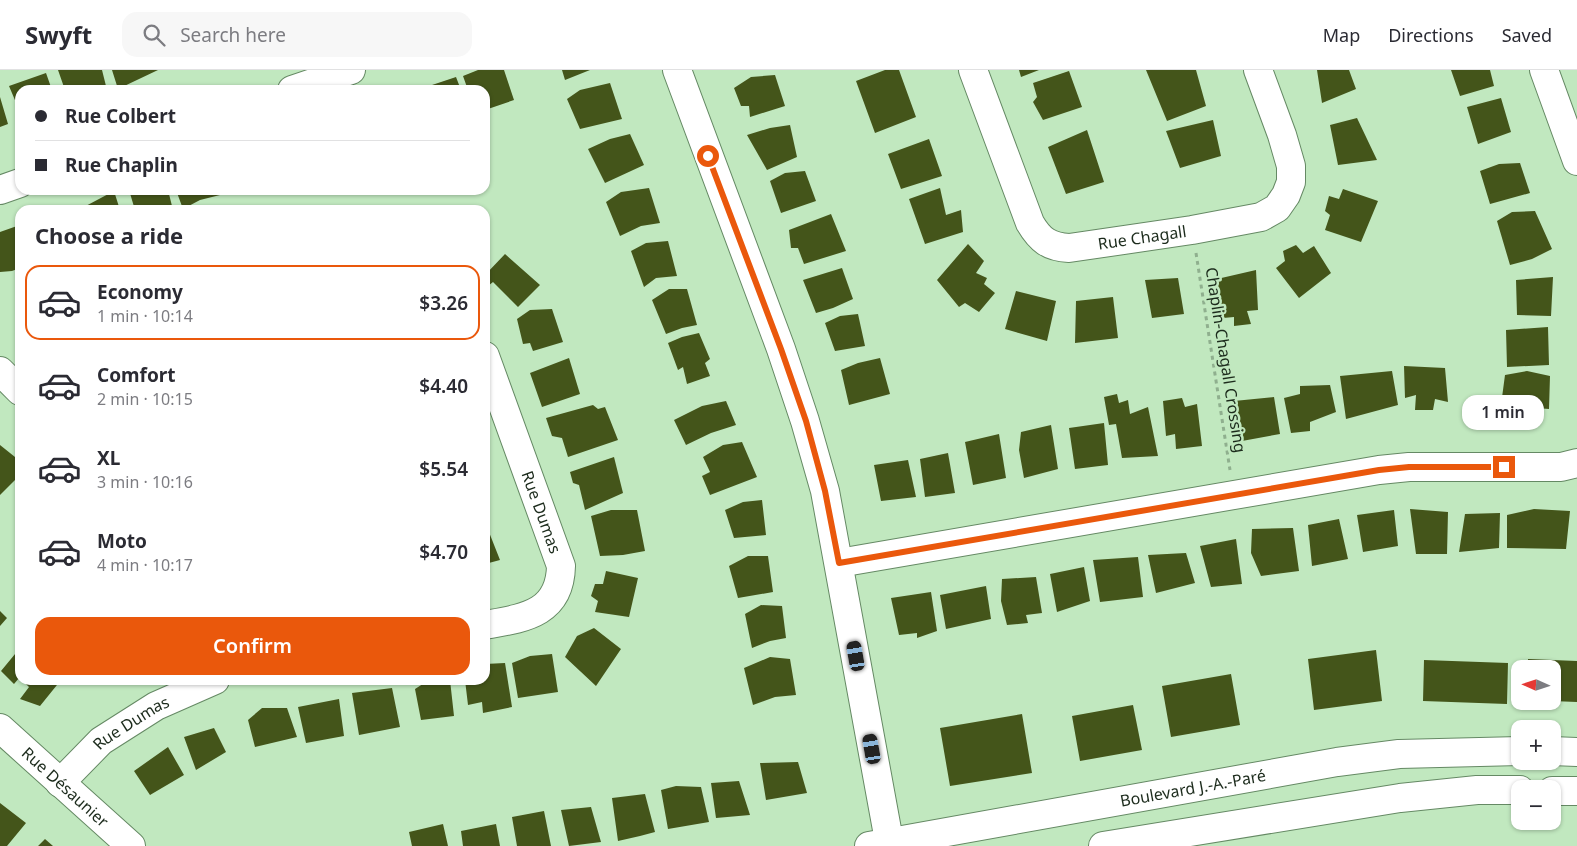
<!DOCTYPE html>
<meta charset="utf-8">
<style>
body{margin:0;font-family:"Noto Sans",sans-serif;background:#f7f7f7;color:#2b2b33;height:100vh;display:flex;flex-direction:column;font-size:19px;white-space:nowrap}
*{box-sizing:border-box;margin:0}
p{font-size:16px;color:#7c7c81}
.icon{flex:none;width:28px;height:28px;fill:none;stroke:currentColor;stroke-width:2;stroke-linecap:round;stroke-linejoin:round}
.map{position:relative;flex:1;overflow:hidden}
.details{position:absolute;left:15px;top:135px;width:475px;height:480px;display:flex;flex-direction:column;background:#fff;border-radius:15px;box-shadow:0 1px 4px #0004}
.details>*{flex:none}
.guide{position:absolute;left:15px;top:15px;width:475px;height:110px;border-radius:15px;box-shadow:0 1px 4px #0004;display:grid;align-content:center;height:110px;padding:0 20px;background:#fff}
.needle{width:32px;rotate:273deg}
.controls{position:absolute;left:1511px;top:590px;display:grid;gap:10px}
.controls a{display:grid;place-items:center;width:50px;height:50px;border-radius:10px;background:#fff;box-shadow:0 1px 4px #0004;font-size:25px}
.end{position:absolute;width:22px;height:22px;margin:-11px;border:6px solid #ea580c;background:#fff;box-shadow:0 0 0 2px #fff}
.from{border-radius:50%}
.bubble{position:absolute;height:35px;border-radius:15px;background:#fff;box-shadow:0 1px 4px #0004;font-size:16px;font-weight:600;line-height:35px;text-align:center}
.car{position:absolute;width:15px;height:30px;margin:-15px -8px;border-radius:6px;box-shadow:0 0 4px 1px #0007;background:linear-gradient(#222 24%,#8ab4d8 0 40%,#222 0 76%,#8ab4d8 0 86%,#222 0)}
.guide b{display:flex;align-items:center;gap:18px;height:48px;font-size:19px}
.guide b+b{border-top:1px solid #e1e1e2}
.guide i{width:12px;height:12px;background:#2b2b33}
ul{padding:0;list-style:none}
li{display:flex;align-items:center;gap:15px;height:75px;margin:0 10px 8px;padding:0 10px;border:2px solid transparent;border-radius:15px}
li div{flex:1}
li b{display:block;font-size:19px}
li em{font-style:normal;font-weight:600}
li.active{border-color:#ea580c}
li>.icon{width:45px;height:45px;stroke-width:1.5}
h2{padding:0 20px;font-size:22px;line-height:60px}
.cta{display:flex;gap:10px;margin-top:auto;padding:10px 20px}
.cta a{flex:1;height:58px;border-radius:15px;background:#ea580c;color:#fff;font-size:20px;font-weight:600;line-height:58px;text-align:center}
header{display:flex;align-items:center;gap:30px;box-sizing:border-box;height:70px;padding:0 25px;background:#fff;border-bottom:1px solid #e1e1e2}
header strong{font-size:24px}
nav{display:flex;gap:28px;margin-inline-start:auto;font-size:18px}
.search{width:350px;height:45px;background:#f7f7f7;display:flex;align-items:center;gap:12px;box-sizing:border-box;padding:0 18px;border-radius:15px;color:#7c7c81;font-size:19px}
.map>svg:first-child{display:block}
</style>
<header>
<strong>Swyft</strong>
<div class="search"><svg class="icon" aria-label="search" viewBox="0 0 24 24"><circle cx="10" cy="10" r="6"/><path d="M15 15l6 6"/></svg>Search here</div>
<nav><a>Map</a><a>Directions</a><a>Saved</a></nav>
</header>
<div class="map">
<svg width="1577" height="776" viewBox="0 0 1577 776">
<rect width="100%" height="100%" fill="#c1e8bf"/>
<path fill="#44551a" d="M58 0H102L107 20H65Z
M112 0H158L118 19Z
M478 0H504L514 30 485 40V20H468L463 6Z
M562 0H590L565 10Z
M885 0H899L916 47 875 63 856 11Z
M1019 0H1039L1021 7Z
M1146 0H1196L1206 36 1167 51Z
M1317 0H1349L1356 19 1322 33Z
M1451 0H1490L1494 16 1460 26Z
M1069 1 1082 37 1043 50 1033 32 1037 27 1033 13Z
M46 3 52 20H20V42L9 16Z
M775 5 785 36 750 47 749 36H741L734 18 751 7Z
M456 7 461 20H417Z
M610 13 622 49 580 59 567 29 580 20Z
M0 27 8 54 0 57Z
M1501 28 1511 62 1478 74 1467 37Z
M1357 48 1377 90 1338 95 1330 55Z
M1213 50 1221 86 1180 98 1166 61Z
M790 55 797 87 767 100 747 65 770 58Z
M1087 60 1104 112 1066 124 1048 77Z
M630 64 644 95 605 113 588 79 610 69Z
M929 69 942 106 901 119 888 84Z
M1520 93 1530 123 1490 134 1480 101 1499 94Z
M805 101 816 131 781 143 770 111 785 103Z
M649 118 660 153 641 156 620 166 606 132 621 122Z
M940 118 946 145 961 140 963 162 925 174 909 129Z
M1343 119 1378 131 1361 172 1325 160 1330 145 1325 141 1329 126 1339 129Z
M129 120H168L173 140H135Z
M176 120H222L224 124 200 130 183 139Z
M114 121 120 140H83L82 138Z
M71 135 72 140H56Z
M1535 141 1552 179 1532 189 1510 195 1497 151 1512 142Z
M831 144 846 181 804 194 798 178H791L789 160Z
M17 156 20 166V198L12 201 0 202V162Z
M668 171 677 206 656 208 644 217 631 181 646 173Z
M968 174 984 191 976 203 987 208 984 214 995 223 979 242 965 233 959 237 937 210Z
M1296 175 1303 183 1314 176 1331 203 1299 228 1276 198 1285 191 1283 181Z
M505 184 540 215 518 237 493 212 488 216 485 213V205Z
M842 198 853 229 833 238 816 243 803 210Z
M1256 200 1258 240 1247 241 1251 254 1234 256V247L1223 248 1217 209Z
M1553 207 1551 246 1517 245 1516 210Z
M1178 208 1184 244 1152 248 1145 210Z
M669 219H687L697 255 682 258 666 264 652 230Z
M1016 221 1056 231 1047 271 1005 259Z
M1113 227 1118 268 1075 273 1076 231Z
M552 239 563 272 533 281 530 273 523 274 517 249 530 240Z
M858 244 865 276 835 281 825 253 840 246Z
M1548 257 1549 295 1507 297 1506 260Z
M699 263 710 289 705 293 710 306 687 314 683 297 678 300 668 273 682 267Z
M569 288 580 324 542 337 530 303Z
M880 288 890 324 849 335 841 300 858 293Z
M1404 296 1445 298 1448 332 1435 329 1433 340H1415L1416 325 1405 328Z
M1392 301 1398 335 1346 349 1340 306Z
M1527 301 1550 306 1549 339 1501 335 1505 305Z
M1330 315 1336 342 1310 352V361L1291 363 1284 328 1300 324V316Z
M1117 324 1119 333 1128 330 1130 344 1148 337 1158 386 1122 388 1116 354 1109 355 1104 327Z
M1274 327 1280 364 1242 371 1234 331Z
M1182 328 1185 337 1197 334 1202 376 1176 379 1175 364 1166 366 1163 331Z
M726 331 736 355 711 363 686 375 674 350 702 336Z
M593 335 598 339 605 337 618 370 568 387 562 368 552 366 546 348Z
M1104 353 1108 395 1075 399 1069 358Z
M1051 355 1058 399 1024 408 1019 380 1021 362Z
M999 364 1006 408 973 415 965 372Z
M742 372 757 407 710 425 702 406 710 402 703 387 723 375Z
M0 375 20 391V405L0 425Z
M948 383 955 423 925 427 920 389Z
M614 387 623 423 585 440 579 415 573 413 570 402Z
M908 390 916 427 881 431 874 395Z
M762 430 766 465 734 468 725 440 743 432Z
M1410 439 1448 442 1447 484H1416Z
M1534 439 1570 441 1566 479 1507 478V445Z
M611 440H637L645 481 623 485 600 486 591 446Z
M1394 440 1398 476 1363 482 1357 445Z
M1500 443 1499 478 1459 482 1465 444Z
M1339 449 1348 489 1312 496 1308 455Z
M485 452 500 490 485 494Z
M1293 458 1299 501 1261 506 1251 483 1252 459Z
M1236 469 1242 514 1211 517 1200 476Z
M1186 483 1195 513 1156 523 1148 485Z
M748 486H768L773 522 738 528 729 496Z
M1138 487 1143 527 1100 532 1093 490Z
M1084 497 1090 531 1057 542 1050 504Z
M606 501 638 508 629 547 595 542 598 531 591 526 595 514H603Z
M1036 507 1042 543 1026 545 1028 553 1007 555 1001 531 1002 509Z
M986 516 991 549 946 559 940 525Z
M931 522 937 561 917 568V563L899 565 891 528Z
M761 535 782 536 786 568 770 571 752 578 745 544Z
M0 541 7 548 0 556Z
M594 558 621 579 596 616 565 587 577 566Z
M20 578V608H19L14 614 1 601Z
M1376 580 1382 631 1314 640 1308 589Z
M552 584 558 622 518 628 512 593 530 586Z
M770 587 790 589 796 625 775 627 753 635 744 598Z
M1528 589 1577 591V632L1552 631V599H1528Z
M1424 590 1508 593 1507 634 1423 631Z
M505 593 512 637 483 643 482 632 468 635 465 610H485V594Z
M1231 604 1240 655 1171 667 1162 616Z
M22 610H61L40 636 20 629 29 617Z
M429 610H450L454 646 421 650 415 619Z
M392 618 400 657 359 665 352 623Z
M339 629 344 666 306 673 298 637Z
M1133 635 1142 680 1080 691 1072 646Z
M262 638H287L297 667 255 677 248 650Z
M1022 644 1032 703 950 716 940 658Z
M214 658 226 682 196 700 184 667Z
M168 677 184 705 150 725 134 701Z
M798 692 807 723 766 730 760 693Z
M739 711 750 745 716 748 711 713Z
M676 716 701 717 709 752 668 759 661 720Z
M645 724 655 762 640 766 618 771 612 728Z
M0 733 26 753 7 776H0Z
M591 737 601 772 569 776 561 740Z
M544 741 551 776H517L512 747Z
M443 754 448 776H412L409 762Z
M496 754 500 776H463L461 761Z
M45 769 53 776H38Z"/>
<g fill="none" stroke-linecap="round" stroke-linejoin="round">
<g stroke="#658964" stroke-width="30">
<g id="minor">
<path d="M677 0 781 279 805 351 825 421 890 776"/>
<path id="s1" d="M973 0 1030 153C1040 170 1049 177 1069 178L1192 160 1261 147 1277 138 1286 125 1291 112V96L1282 65 1258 0"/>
<path d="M1544 0 1577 91"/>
<path d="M292 20 351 0"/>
<path d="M0 120 20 113"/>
<path id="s2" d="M485 286 561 496C560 544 524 548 485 555"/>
<path d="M0 301 20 321"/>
<path d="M839 493 1379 400 1409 397H1561L1577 393"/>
<path id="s3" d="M0 658 131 776"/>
<path id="s4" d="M60 713 101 671 156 636 215 610"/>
</g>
</g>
<g stroke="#658964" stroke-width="30">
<g id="tertiary">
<path d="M1552 681 1577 682"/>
<path d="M1552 721H1577"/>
<path id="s5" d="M869 776 1337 692 1399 684 1520 681"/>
<path d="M1103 776 1400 728 1477 720H1520"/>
</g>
</g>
<path stroke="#8faf8e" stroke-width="3" stroke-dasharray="4 4" stroke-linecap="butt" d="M1196 183 1230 400"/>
<use href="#minor" stroke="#fff" stroke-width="28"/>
<use href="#tertiary" stroke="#fff" stroke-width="28"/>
</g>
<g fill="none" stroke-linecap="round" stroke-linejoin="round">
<path stroke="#ea580c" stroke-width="6" d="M708 86 781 279 806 351 825 421 839 493 1379 400 1409 397H1504"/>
</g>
<g text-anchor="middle" stroke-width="5" stroke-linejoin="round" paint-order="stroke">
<g font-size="16" fill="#1c2b1c" stroke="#c1e8bf">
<text dy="6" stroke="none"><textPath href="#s1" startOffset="286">Rue Chagall</textPath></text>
<text transform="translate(1226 290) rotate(81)" y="6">Chaplin-Chagall Crossing</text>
<text dy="6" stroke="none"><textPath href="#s2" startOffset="166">Rue Dumas</textPath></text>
<text dy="6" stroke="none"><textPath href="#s4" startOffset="94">Rue Dumas</textPath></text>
<text dy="6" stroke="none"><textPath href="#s3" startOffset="88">Rue Désaunier</textPath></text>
<text dy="6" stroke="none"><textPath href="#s5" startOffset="329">Boulevard J.-A.-Paré</textPath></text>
</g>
</g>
</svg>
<div class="controls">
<a><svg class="needle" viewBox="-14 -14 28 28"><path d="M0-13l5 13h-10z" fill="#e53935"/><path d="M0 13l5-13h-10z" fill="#7c7c81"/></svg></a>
<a>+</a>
<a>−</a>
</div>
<i class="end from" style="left:708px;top:86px"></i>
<i class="end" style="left:1504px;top:397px"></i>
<div class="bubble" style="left:1462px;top:325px;width:82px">1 min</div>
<i class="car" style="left:856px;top:586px;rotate:350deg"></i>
<i class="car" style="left:872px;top:679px;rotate:350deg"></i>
<div class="guide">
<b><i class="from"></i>Rue Colbert</b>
<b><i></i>Rue Chaplin</b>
</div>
<section class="details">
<h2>Choose a ride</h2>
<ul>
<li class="active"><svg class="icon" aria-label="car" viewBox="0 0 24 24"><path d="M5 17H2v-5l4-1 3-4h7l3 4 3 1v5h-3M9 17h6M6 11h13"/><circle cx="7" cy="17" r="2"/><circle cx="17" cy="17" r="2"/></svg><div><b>Economy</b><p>1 min · 10:14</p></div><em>$3.26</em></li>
<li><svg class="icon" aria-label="car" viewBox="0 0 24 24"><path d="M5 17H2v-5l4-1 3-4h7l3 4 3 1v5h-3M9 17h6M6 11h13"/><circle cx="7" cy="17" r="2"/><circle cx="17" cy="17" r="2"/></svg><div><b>Comfort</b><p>2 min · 10:15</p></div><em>$4.40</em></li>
<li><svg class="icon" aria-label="car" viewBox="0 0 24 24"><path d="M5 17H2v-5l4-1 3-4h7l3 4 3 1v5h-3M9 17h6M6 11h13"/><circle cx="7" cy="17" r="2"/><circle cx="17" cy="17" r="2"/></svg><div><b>XL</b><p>3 min · 10:16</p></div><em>$5.54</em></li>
<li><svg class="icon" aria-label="car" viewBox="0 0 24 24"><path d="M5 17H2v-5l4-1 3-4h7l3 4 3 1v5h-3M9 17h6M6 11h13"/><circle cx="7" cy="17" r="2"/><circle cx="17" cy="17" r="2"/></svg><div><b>Moto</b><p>4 min · 10:17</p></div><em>$4.70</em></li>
</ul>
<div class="cta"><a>Confirm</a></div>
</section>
</div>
